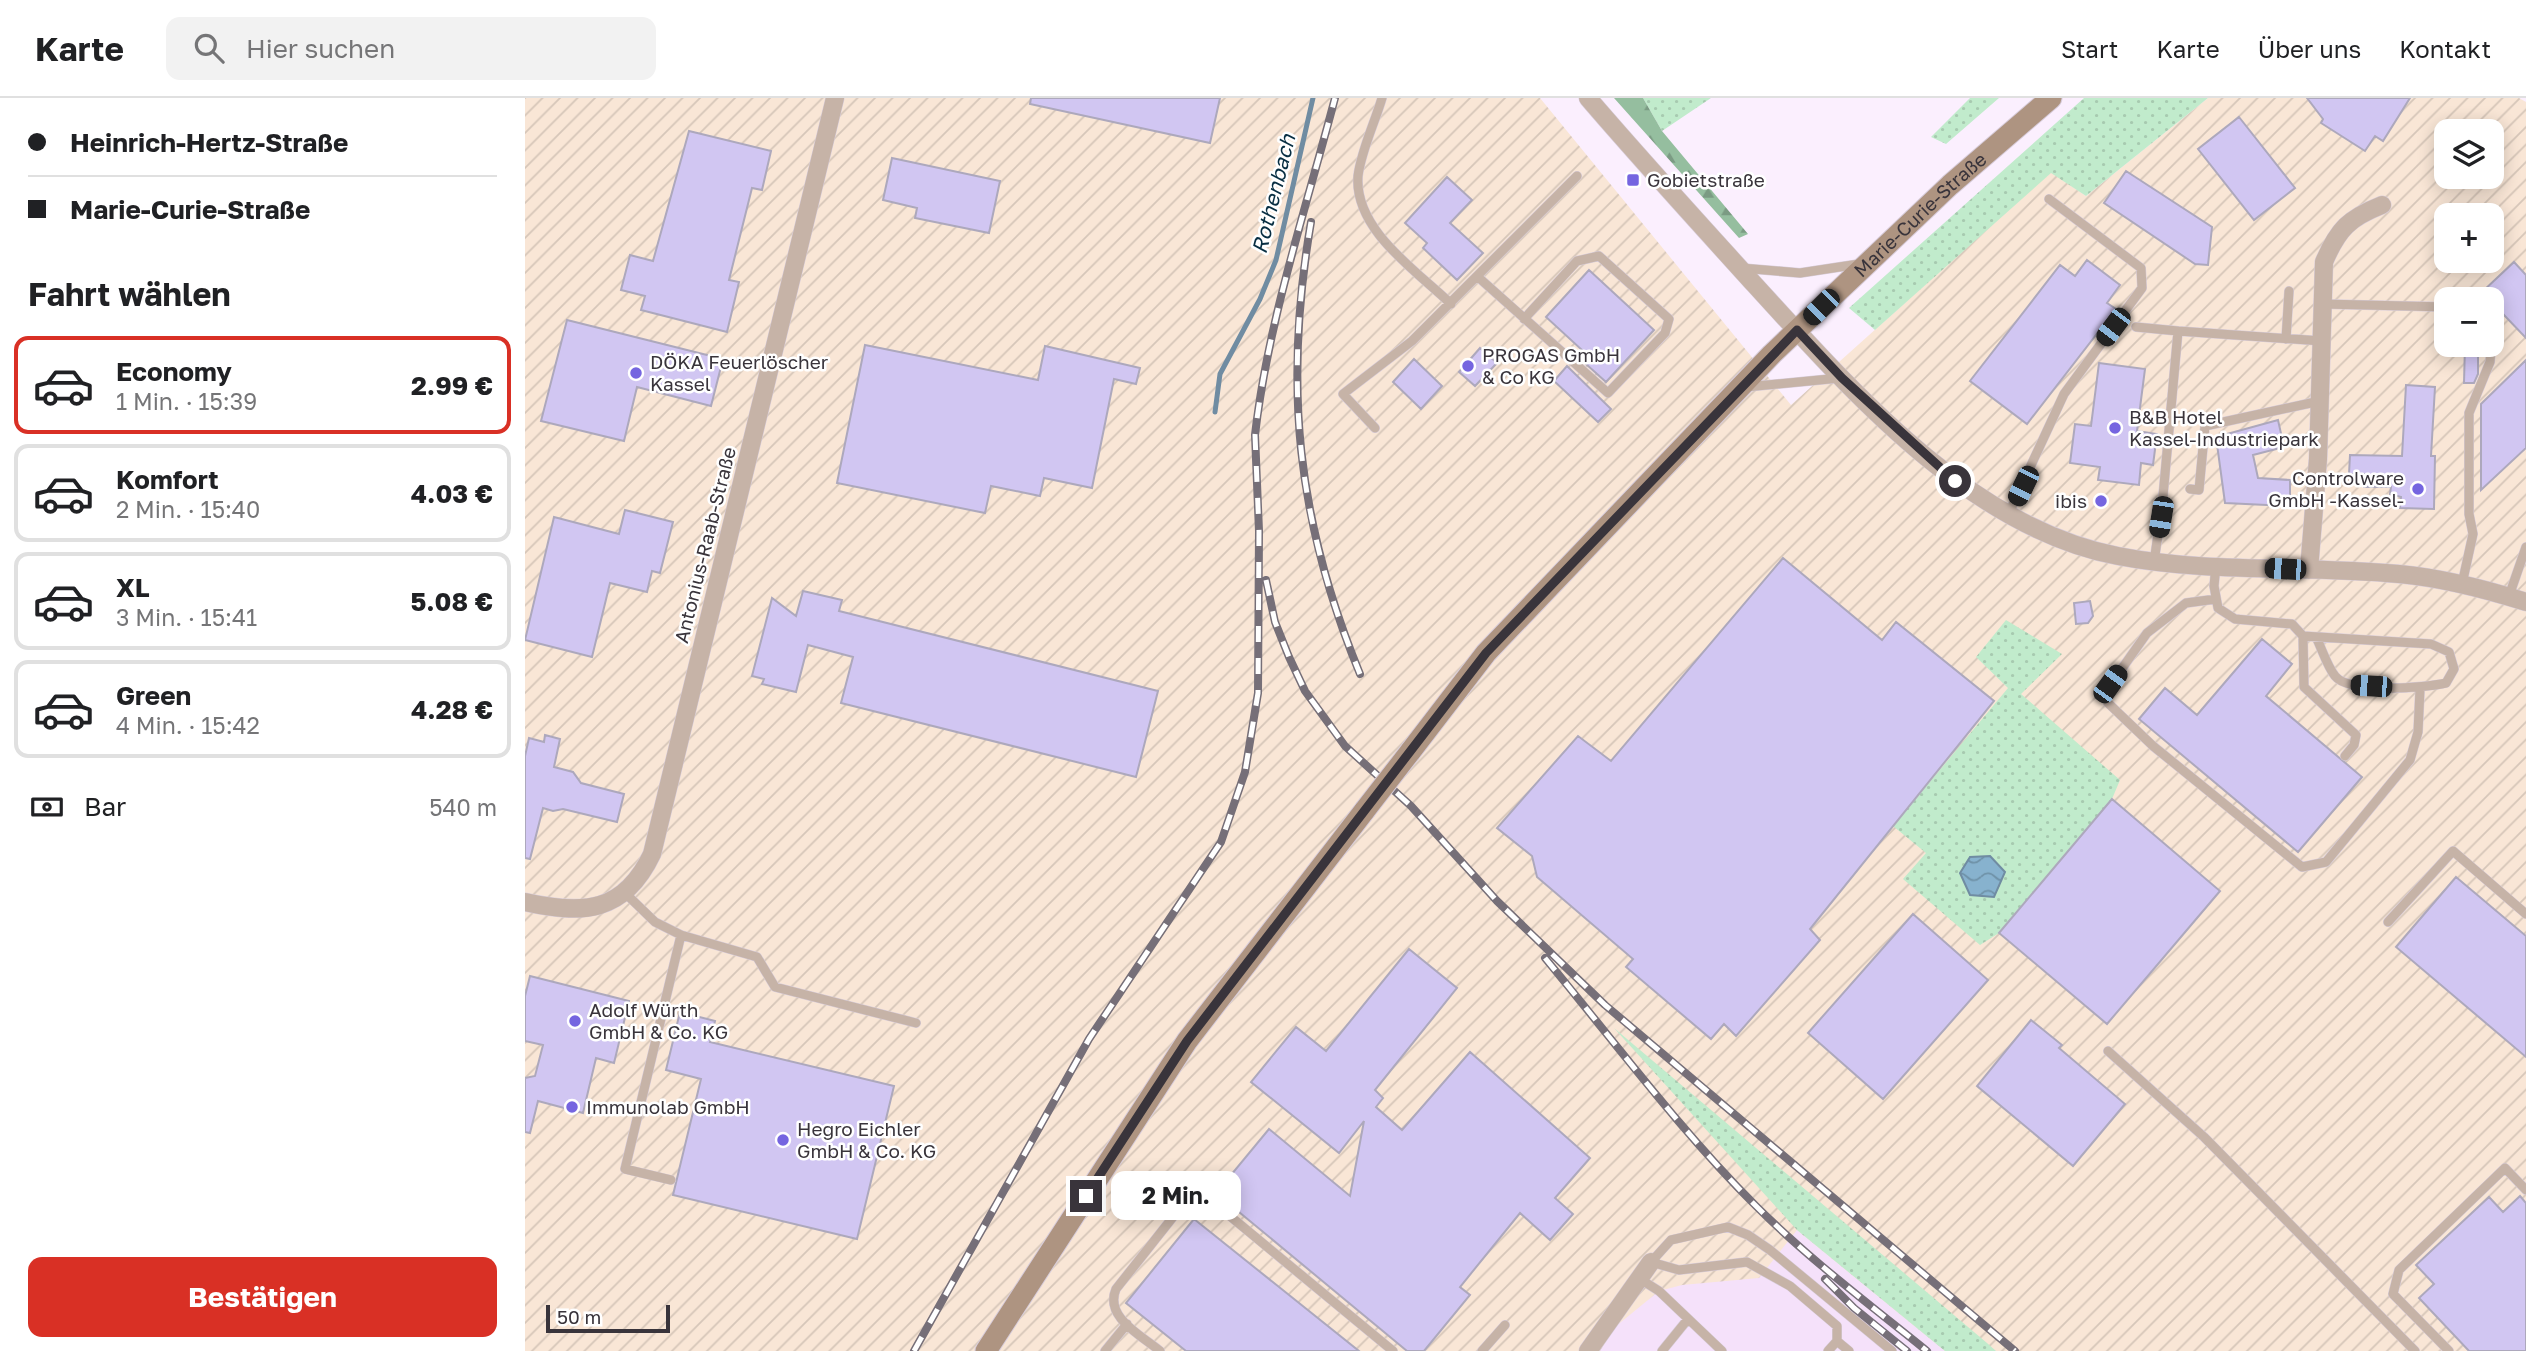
<!DOCTYPE html>
<html lang="de">
<meta charset="utf-8">
<style>
body{margin:0;font-family:"Golos Text",sans-serif;background:#f2f2f2;color:#202124;height:100vh;display:flex;flex-direction:column;font-size:26px;white-space:nowrap}
*{box-sizing:border-box;margin:0}
p{font-size:23px;color:#757577}
.icon{flex:none;width:38px;height:38px;fill:none;stroke:currentColor;stroke-width:2;stroke-linecap:round;stroke-linejoin:round}
.map{position:relative;flex:1;overflow:hidden}
.panel{display:flex;flex-direction:column;background:#fff;width:525px}
.panel>*{flex:none}
.guide{display:grid;align-content:center;height:154px;padding:0 28px;background:#fff}
.fabs{position:absolute;left:1909px;top:21px;display:grid;gap:14px}
.fabs a{display:grid;place-items:center;width:70px;height:70px;border-radius:14px;background:#fff;box-shadow:0 4px 18px #0003;font-size:35px}
.scale{position:absolute;left:21px;bottom:18px;width:124px;box-sizing:border-box;padding-left:7px;border:4px solid #39343b;border-top:0;font-size:19px;line-height:24px;white-space:nowrap;color:#39343b;-webkit-text-stroke:5px #fff;paint-order:stroke}
.end{position:absolute;width:32px;height:32px;margin:-16px;border:9px solid #39343b;background:#fff;box-shadow:0 0 0 4px #fff}
.from{border-radius:50%}
.bubble{position:absolute;height:49px;border-radius:14px;background:#fff;box-shadow:0 4px 18px #0003;font-size:23px;font-weight:700;line-height:49px;text-align:center}
.car{position:absolute;width:21px;height:42px;margin:-21px -10px;border-radius:9px;box-shadow:0 0 5px 2px #0007;background:linear-gradient(#222 24%,#8ab4d8 0 40%,#222 0 76%,#8ab4d8 0 86%,#222 0)}
.guide b{display:flex;align-items:center;gap:24px;height:66px;font-size:26px}
.guide b+b{border-top:2px solid #e0e0e0}
.guide i{width:18px;height:18px;background:#202124}
ul{padding:0;list-style:none}
li{display:flex;align-items:center;gap:21px;height:98px;margin:0 14px 10px;padding:0 14px;border:4px solid #e0e0e0;border-radius:14px}
li div{flex:1}
li b{display:block;font-size:26px}
li em{font-style:normal;font-weight:700}
li.selected{border-color:#d93025}
li>.icon{width:63px;height:63px;stroke-width:1.5}
h2{padding:0 28px;font-size:32px;line-height:84px}
.pay{display:flex;align-items:center;gap:18px;height:77px;padding:0 28px;font-size:26px}
.pay p{margin-inline-start:auto}
.action{display:flex;gap:14px;margin-top:auto;padding:14px 28px}
.action a{flex:1;height:80px;border-radius:14px;background:#d93025;color:#fff;font-size:28px;font-weight:700;line-height:80px;text-align:center}
header{display:flex;align-items:center;gap:42px;box-sizing:border-box;height:98px;padding:0 35px;background:#fff;border-bottom:2px solid #e0e0e0}
header strong{font-size:33px}
nav{display:flex;gap:38px;margin-inline-start:auto;font-size:24px}
.search{width:490px;height:63px;background:#f2f2f2;display:flex;align-items:center;gap:18px;box-sizing:border-box;padding:0 24px;border-radius:14px;color:#757577;font-size:26px}
main{display:flex;flex:1;min-height:0}
.map>svg:first-child{display:block}
</style>
<header>
<strong>Karte</strong>
<div class="search"><svg class="icon" aria-label="search" viewBox="0 0 24 24"><circle cx="10" cy="10" r="6"/><path d="M15 15l6 6"/></svg>Hier suchen</div>
<nav><a>Start</a><a>Karte</a><a>Über uns</a><a>Kontakt</a></nav>
</header>
<main>
<section class="panel">
<div class="guide">
<b><i class="from"></i>Heinrich-Hertz-Straße</b>
<b><i></i>Marie-Curie-Straße</b>
</div>
<h2>Fahrt wählen</h2>
<ul>
<li class="selected"><svg class="icon" aria-label="car" viewBox="0 0 24 24"><path d="M5 17H2v-5l4-1 3-4h7l3 4 3 1v5h-3M9 17h6M6 11h13"/><circle cx="7" cy="17" r="2"/><circle cx="17" cy="17" r="2"/></svg><div><b>Economy</b><p>1 Min. · 15:39</p></div><em>2.99 €</em></li>
<li><svg class="icon" aria-label="car" viewBox="0 0 24 24"><path d="M5 17H2v-5l4-1 3-4h7l3 4 3 1v5h-3M9 17h6M6 11h13"/><circle cx="7" cy="17" r="2"/><circle cx="17" cy="17" r="2"/></svg><div><b>Komfort</b><p>2 Min. · 15:40</p></div><em>4.03 €</em></li>
<li><svg class="icon" aria-label="car" viewBox="0 0 24 24"><path d="M5 17H2v-5l4-1 3-4h7l3 4 3 1v5h-3M9 17h6M6 11h13"/><circle cx="7" cy="17" r="2"/><circle cx="17" cy="17" r="2"/></svg><div><b>XL</b><p>3 Min. · 15:41</p></div><em>5.08 €</em></li>
<li><svg class="icon" aria-label="car" viewBox="0 0 24 24"><path d="M5 17H2v-5l4-1 3-4h7l3 4 3 1v5h-3M9 17h6M6 11h13"/><circle cx="7" cy="17" r="2"/><circle cx="17" cy="17" r="2"/></svg><div><b>Green</b><p>4 Min. · 15:42</p></div><em>4.28 €</em></li>
</ul>
<div class="pay"><svg class="icon" aria-label="cash" viewBox="0 0 24 24"><path d="M3 7h18v10H3z"/><circle cx="12" cy="12" r="2"/></svg>Bar<p>540 m</p></div>
<div class="action"><a>Bestätigen</a></div>
</section>
<div class="map">
<svg width="2001" height="1253" viewBox="0 0 2001 1253">
<defs>
<pattern id="industrial-furrows" width="10" height="10" patternUnits="userSpaceOnUse" patternTransform="scale(1.75)"><rect width="10" height="10" fill="#f9e6d6"/><path d="M-1 1l2-2M0 10L10 0M9 11l2-2" fill="none" stroke="#d6c6b9"/></pattern>
<pattern id="grass-dots" width="8" height="8" patternUnits="userSpaceOnUse" patternTransform="scale(1.75)"><rect width="8" height="8" fill="#c1ebcc"/><path d="M2 2h.1M6 6h.1" fill="none" stroke="#a7cab0" stroke-width="1.8" stroke-linecap="round"/></pattern>
<pattern id="forest-firs" width="22" height="20" patternUnits="userSpaceOnUse" patternTransform="scale(1.75)"><rect width="22" height="20" fill="#95be9f"/><path d="M5 1l3.5 6h-7zM16 11l3.5 6h-7z" fill="#7b9b83"/></pattern>
<pattern id="water-waves" width="16" height="10" patternUnits="userSpaceOnUse" patternTransform="scale(1.75)"><rect width="16" height="10" fill="#87b2ce"/><path d="M0 5q4-4 8 0t8 0" fill="none" stroke="#6f92a8"/></pattern>
</defs>
<rect width="100%" height="100%" fill="#fbeffe"/>
<path fill="url(#industrial-furrows)" fill-rule="evenodd" d="M0 0H1015L1266 307 1526 74 1561 98 1683 0H1994L2001 4V1253H0ZM1922 33H1967V79H1922ZM1922 117H1967V163H1922ZM1922 201H1967V247H1922Z"/>
<path fill="#f5e1fa" d="M1272 1132 1420 1253H1075L1090 1229 1134 1193 1157 1187 1234 1180Z"/>
<path fill="url(#grass-dots)" d="M1118 0H1186L1137 33Z
M1445 0H1474L1421 46 1406 39Z
M1559 0H1683L1561 98 1526 75 1350 232 1324 210Z
M1481 522 1537 556 1496 596 1595 682 1587 701 1474 835 1455 847 1378 781 1401 755 1368 728 1483 590 1451 559Z
M1089 930 1462 1245 1471 1253H1420L1272 1132Z"/>
<path fill="url(#forest-firs)" d="M1089 0H1118L1137 33 1223 136 1214 140Z"/>
<path fill="url(#water-waves)" stroke="#708ca2" stroke-width="2" d="M1465 758 1480 774 1469 799 1445 797 1435 775 1445 759Z"/>
<g fill="none" stroke-linecap="round" stroke-linejoin="round">
<path stroke="#708ca2" stroke-width="5" d="M690 314 695 276 735 201 751 162 788 0"/>
</g>
<path fill="#d1c6f2" stroke="#ada8bc" stroke-width="2" d="M506 0H695L685 45 505 6Z
M1782 0H1885L1858 43 1850 38 1840 53 1796 25 1798 21Z
M1714 19 1770 90 1729 122 1673 51Z
M164 33 246 53 237 92 227 90 204 182 214 184 202 234 116 212 120 198 96 192 105 157 128 163Z
M367 60 475 83 464 135 390 120 392 110 358 102Z
M1601 73 1687 129 1683 167 1670 166 1579 105Z
M922 79 947 102 925 125 958 155 932 182 898 150 902 145 880 125Z
M1562 162 1595 187 1582 205 1591 211 1502 326 1445 283 1535 167 1550 178Z
M1989 164 2001 177V240L1957 194Z
M1064 172 1129 232 1081 284 1052 258 1057 252 1021 219Z
M42 222 198 261 186 308 112 289 99 343 16 323Z
M340 247 513 282 520 248 615 270 611 286 589 281 567 390 519 380 515 398 466 388 460 415 312 385Z
M1940 247H1953V276L1949 285H1939Z
M955 250 972 265 950 288 934 274Z
M889 261 917 288 896 311 868 284Z
M2001 262V350L1956 392V306Z
M1574 265 1620 271 1612 333 1632 336 1628 367 1616 365 1614 387 1573 382 1575 369 1545 365 1550 326 1566 328Z
M1042 268 1086 311 1073 324 1029 283Z
M1881 287 1910 289 1906 358H1910L1909 411 1875 410 1876 399 1865 396 1866 389H1839V376H1824L1825 357 1877 358Z
M1753 322 1759 349 1728 357 1733 380 1765 382V408L1700 405 1691 339Z
M100 412 148 424 135 475 127 473 122 494 85 485 67 559 0 542 29 419 94 436Z
M1258 460 1357 542 1371 524 1469 603 1285 831 1295 842 1211 938 1199 926 1186 941 1101 869 1108 861 1012 779 1007 758 972 730 1053 638 1086 663Z
M278 493 317 502 314 513 633 593 611 679 316 605 328 559 283 547 271 594 237 586 239 581 227 578 247 500 271 518Z
M1565 503 1568 518 1563 525 1551 526 1549 505Z
M1737 541 1767 566 1741 598 1837 679 1773 754 1614 621 1640 590 1672 617Z
M20 637 35 641 29 669 48 674 56 685 99 696 92 724 38 711 28 713 18 710 5 761 0 760V658L4 640 19 644Z
M1587 701 1695 793 1582 926 1474 835Z
M1931 779 2001 838V959L1871 849Z
M1388 816 1463 882 1358 1001 1283 935Z
M884 851 932 890 850 992 858 1000 851 1009 877 1032 945 954 1065 1060 1030 1100 1048 1116 1025 1142 995 1115 935 1189 945 1197 899 1253H882L691 1095 744 1031 825 1098 839 1023 814 1055 726 984 771 929 801 953Z
M5 878 104 903 89 965 71 960 58 1015 13 1003 5 1035 0 1034V980L10 978 18 947 0 943V898Z
M155 914 190 923 185 944 369 988 332 1141 148 1097 176 981 141 972Z
M1506 922 1537 947 1534 950 1600 1006 1548 1068 1452 988Z
M1995 1098 2001 1105V1253H1944L1894 1200 1909 1186 1891 1167 1964 1099 1978 1114Z
M669 1121 834 1253H661L601 1205Z"/>
<g fill="none" stroke-linecap="round" stroke-linejoin="round">
<g stroke="#d8cddb" stroke-width="10">
<path id="service" d="M857 0C850 24 836 53 833 78 829 132 892 173 926 206
M1216 170 1275 175 1334 166
M953 179 1083 295 1140 235 1144 221 1074 158 1052 163 999 221
M1798 206 1922 209
M1611 229 1653 233
M1761 241 1764 193
M1221 289 1315 280
M850 330 818 296 887 243 1052 78
M1665 391 1674 392 1680 328 1795 303
M1483 417 1539 296 1617 190 1616 170 1524 101
M1629 464 1637 409 1653 233 1797 243
M1691 467 1689 488 1693 510 1710 521 1767 526 1778 538 1779 589 1831 637 1829 647 1820 658
M1937 486 1948 436 1944 416V315L1965 264 1967 237
M1984 498 2001 449
M1691 501 1661 505 1622 535 1579 596 1583 605 1628 648 1777 769 1801 764 1885 662 1893 634 1895 591
M1778 538 1906 546 1924 554 1929 571 1921 585C1900 590 1824 596 1810 578 1802 568 1797 551 1791 539
M100 795 130 824 156 837 232 859 250 889 391 925
M1863 824 1928 753 2001 816
M1583 953 1679 1039 1890 1253
M146 1082 100 1071 156 837
M1115 1181 1134 1193 1197 1253
M1312 1243 1324 1253
M580 1253 602 1226
M635 1253C616 1237 579 1219 591 1191L671 1090 868 1253
M957 1253 980 1227
M1137 1253 1163 1221
M1303 1253 1312 1243V1228L1265 1188 1222 1164 1154 1172 1126 1164 1146 1142 1203 1129 1223 1137 1245 1152 1367 1253
M1924 1253 1868 1196 1874 1172 1980 1070 2001 1092"/>
</g>
<g stroke="#d8cddb" stroke-width="19">
<path id="minor" d="M1063 0C1117 63 1173 124 1229 186 1326 292 1445 430 1593 458 1685 476 1781 467 1874 476 1918 480 1960 491 2001 504
M1784 472 1793 361 1799 164C1813 131 1824 120 1857 107
M0 804C58 817 99 815 127 756L310 0
M1063 1253 1126 1164"/>
</g>
<g stroke="#d8cddb" stroke-width="23">
<g id="secondary">
<path id="s1" d="M885 654 961 555 1247 256 1425 87 1526 0"/>
<path d="M461 1253 662 943 840 712"/>
</g>
</g>
<use href="#service" stroke="#c6b3a7" stroke-width="9"/>
<use href="#minor" stroke="#c6b3a7" stroke-width="18"/>
<use href="#secondary" stroke="#ae9481" stroke-width="21"/>
<g stroke="#766f78" stroke-width="8">
<path id="rail" d="M786 124C758 288 772 423 835 576
M741 482 750 524 764 559 780 593 820 648 886 708 972 803 1080 907 1490 1253
M1020 860C1089 943 1154 1031 1231 1108 1284 1161 1344 1206 1402 1253
M1300 1181 1329 1210 1382 1253
M389 1253 564 941 696 744 720 674 733 595 734 433 730 337C743 223 781 111 810 0"/>
</g>
<use href="#rail" stroke="#fff" stroke-width="5" stroke-dasharray="16" stroke-linecap="butt"/>
<g stroke="#d8cddb" stroke-width="23" stroke-linecap="butt">
<path id="secondary-bridge" d="M840 712 885 654"/>
</g>
<use href="#secondary-bridge" stroke="#ae9481" stroke-width="21"/>
</g>
<g fill="none" stroke-linecap="round" stroke-linejoin="round">
<path stroke="#39343b" stroke-width="9" d="M561 1098 662 943 961 555 1272 232 1317 280 1430 383"/>
</g>
<g fill="#7565e0" stroke="#fff" stroke-width="2.5">
<rect x="1101" y="75" width="14" height="14" rx="3.5"/>
<circle cx="943" cy="268" r="7"/>
<circle cx="111" cy="275" r="7"/>
<circle cx="1590" cy="330" r="7"/>
<circle cx="1893" cy="391" r="7"/>
<circle cx="1576" cy="403" r="7"/>
<circle cx="50" cy="923" r="7"/>
<circle cx="47" cy="1009" r="7"/>
<circle cx="258" cy="1042" r="7"/>
</g>
<g text-anchor="middle" stroke-width="5" stroke-linejoin="round" paint-order="stroke">
<g font-size="19" fill="#39343b" stroke="#fff" text-anchor="start">
<text x="1122" y="89">Gobietstraße</text>
<text x="957" y="264">PROGAS GmbH<tspan x="957" dy="22">&amp; Co KG</tspan></text>
<text x="125" y="271">DÖKA Feuerlöscher<tspan x="125" dy="22">Kassel</tspan></text>
<text x="1604" y="326">B&amp;B Hotel<tspan x="1604" dy="22">Kassel-Industriepark</tspan></text>
<text x="1879" y="387" text-anchor="end">Controlware<tspan x="1879" dy="22">GmbH -Kassel-</tspan></text>
<text x="1562" y="410" text-anchor="end">ibis</text>
<text x="64" y="919">Adolf Würth<tspan x="64" dy="22">GmbH &amp; Co. KG</tspan></text>
<text x="61" y="1016">Immunolab GmbH</text>
<text x="272" y="1038">Hegro Eichler<tspan x="272" dy="22">GmbH &amp; Co. KG</tspan></text>
</g>
<g font-size="19" fill="#39343b" stroke="#fff">
<text dy="7" stroke="none"><textPath href="#s1" startOffset="742">Marie-Curie-Straße</textPath></text>
<text transform="translate(180 447) rotate(-76)" y="7">Antonius-Raab-Straße</text>
</g>
<g font-size="21" font-style="italic" fill="#082e42" stroke="#fff">
<text transform="translate(749 96) rotate(-76)" y="7">Rothenbach</text>
</g>
</g>
</svg>
<div class="fabs">
<a><svg class="icon" aria-label="layers" viewBox="0 0 24 24"><path d="M12 4l9 5-9 5-9-5zM3 14l9 5 9-5"/></svg></a>
<a>+</a>
<a>−</a>
</div>
<div class="scale">50 m</div>
<i class="end from" style="left:1430px;top:383px"></i>
<i class="end" style="left:561px;top:1098px"></i>
<div class="bubble" style="left:586px;top:1073px;width:130px">2 Min.</div>
<i class="car" style="left:1296px;top:209px;rotate:225deg"></i>
<i class="car" style="left:1588px;top:229px;rotate:217deg"></i>
<i class="car" style="left:1498px;top:388px;rotate:206deg"></i>
<i class="car" style="left:1636px;top:419px;rotate:189deg"></i>
<i class="car" style="left:1760px;top:471px;rotate:273deg"></i>
<i class="car" style="left:1585px;top:586px;rotate:36deg"></i>
<i class="car" style="left:1846px;top:588px;rotate:274deg"></i>
</div>
</main>
